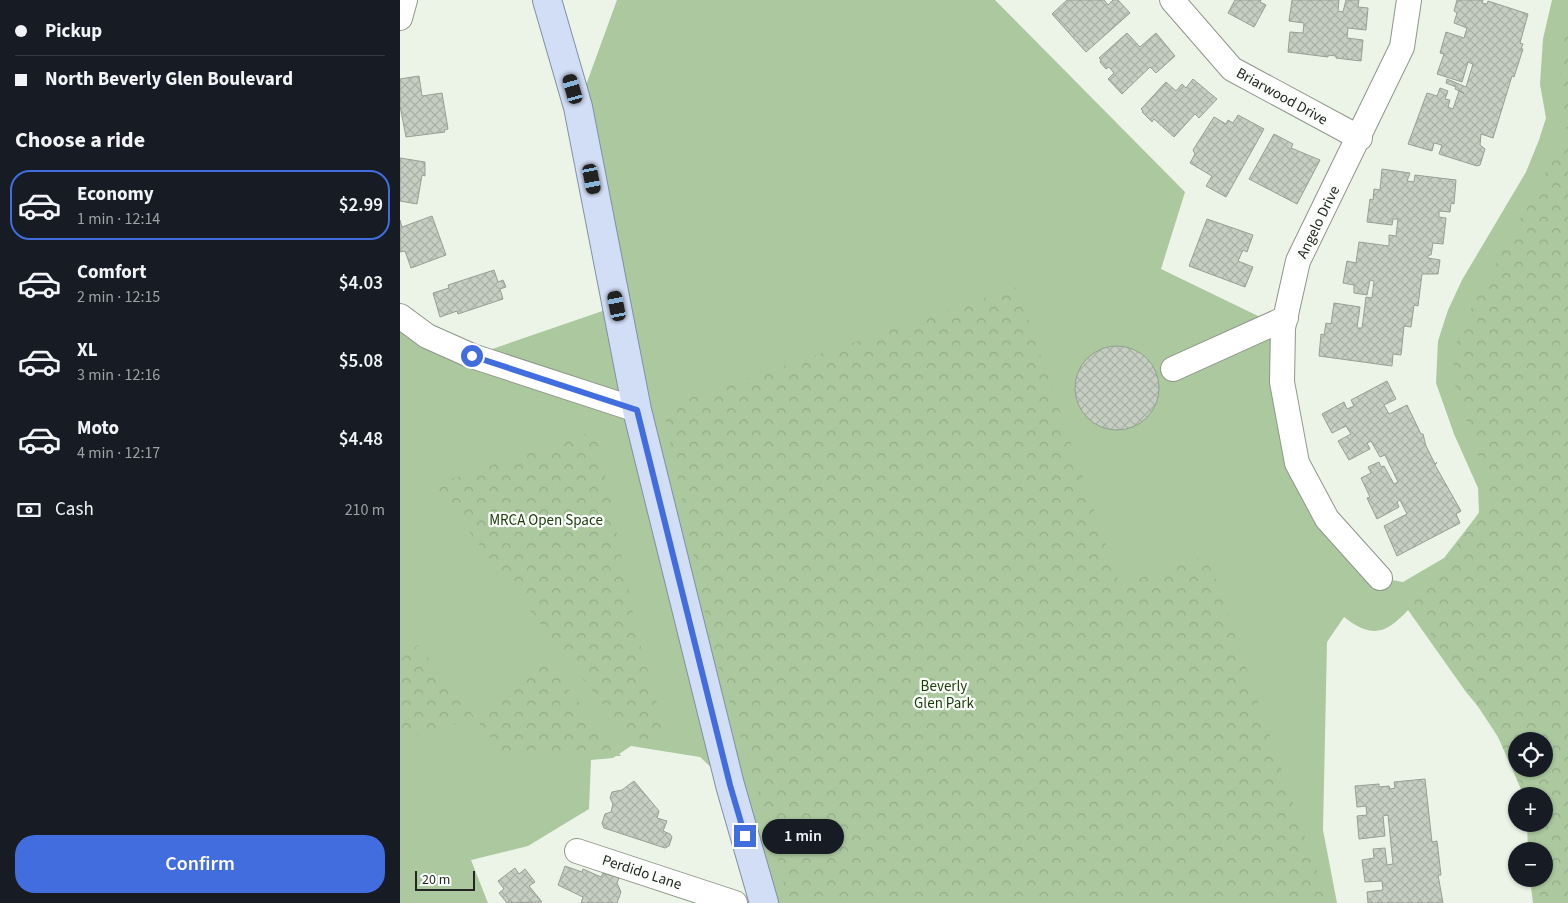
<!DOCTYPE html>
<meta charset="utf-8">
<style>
body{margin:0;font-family:"Source Sans 3",sans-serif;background:#20242c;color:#f1f3f6;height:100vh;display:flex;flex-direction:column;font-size:19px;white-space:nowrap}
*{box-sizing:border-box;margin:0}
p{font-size:16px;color:#9ea1a6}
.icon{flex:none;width:28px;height:28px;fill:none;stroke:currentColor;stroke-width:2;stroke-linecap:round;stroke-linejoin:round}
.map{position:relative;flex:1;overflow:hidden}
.drawer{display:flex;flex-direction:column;background:#171b24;width:400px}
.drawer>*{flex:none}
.banner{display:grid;align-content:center;height:110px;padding:0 15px;background:#171b24}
.tools{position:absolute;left:1108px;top:732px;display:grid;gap:10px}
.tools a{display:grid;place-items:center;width:45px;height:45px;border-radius:50%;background:#171b24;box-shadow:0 1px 4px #0004;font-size:25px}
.scale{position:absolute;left:15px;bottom:12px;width:60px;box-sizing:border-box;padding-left:5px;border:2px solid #232622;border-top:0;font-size:14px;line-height:18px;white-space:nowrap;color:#232622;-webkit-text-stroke:4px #fbfffa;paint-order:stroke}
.end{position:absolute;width:22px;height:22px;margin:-11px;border:6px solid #416ddf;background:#fff;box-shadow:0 0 0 2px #fff}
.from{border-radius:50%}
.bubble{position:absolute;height:35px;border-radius:18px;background:#171b24;box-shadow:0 1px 4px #0004;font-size:16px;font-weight:600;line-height:35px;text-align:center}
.car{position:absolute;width:15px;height:30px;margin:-15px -8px;border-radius:6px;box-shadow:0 0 4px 1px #0007;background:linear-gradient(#222 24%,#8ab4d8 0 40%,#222 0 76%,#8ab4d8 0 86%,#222 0)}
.banner b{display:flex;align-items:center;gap:18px;height:48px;font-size:19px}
.banner b+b{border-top:1px solid #363941}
.banner i{width:12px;height:12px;background:#f1f3f6}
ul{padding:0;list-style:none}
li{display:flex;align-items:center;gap:15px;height:70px;margin:0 10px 8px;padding:0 5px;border:2px solid transparent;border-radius:20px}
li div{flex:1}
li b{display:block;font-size:19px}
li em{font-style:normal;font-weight:600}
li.current{border-color:#416ddf}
li>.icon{width:45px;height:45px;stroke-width:1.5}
h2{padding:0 15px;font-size:22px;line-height:60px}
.pay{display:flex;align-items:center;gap:12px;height:55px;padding:0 15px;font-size:19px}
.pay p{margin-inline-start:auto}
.primary-button{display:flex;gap:10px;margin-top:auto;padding:10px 15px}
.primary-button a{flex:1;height:58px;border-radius:20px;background:#416ddf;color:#fff;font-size:20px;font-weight:600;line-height:58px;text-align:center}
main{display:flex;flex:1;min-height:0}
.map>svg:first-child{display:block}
</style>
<main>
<section class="drawer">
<div class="banner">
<b><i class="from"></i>Pickup</b>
<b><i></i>North Beverly Glen Boulevard</b>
</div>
<h2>Choose a ride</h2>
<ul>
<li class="current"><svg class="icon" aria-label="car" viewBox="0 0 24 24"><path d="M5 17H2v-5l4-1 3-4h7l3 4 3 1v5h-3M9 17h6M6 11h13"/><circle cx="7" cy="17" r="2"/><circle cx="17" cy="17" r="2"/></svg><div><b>Economy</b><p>1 min · 12:14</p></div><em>$2.99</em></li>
<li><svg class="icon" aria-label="car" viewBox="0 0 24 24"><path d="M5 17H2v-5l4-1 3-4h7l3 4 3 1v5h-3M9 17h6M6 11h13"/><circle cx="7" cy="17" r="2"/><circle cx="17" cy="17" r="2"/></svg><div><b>Comfort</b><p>2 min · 12:15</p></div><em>$4.03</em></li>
<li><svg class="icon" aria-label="car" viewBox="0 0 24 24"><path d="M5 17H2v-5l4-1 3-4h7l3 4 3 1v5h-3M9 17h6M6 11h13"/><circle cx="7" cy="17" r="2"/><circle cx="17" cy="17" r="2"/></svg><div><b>XL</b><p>3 min · 12:16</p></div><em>$5.08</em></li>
<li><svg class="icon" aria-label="car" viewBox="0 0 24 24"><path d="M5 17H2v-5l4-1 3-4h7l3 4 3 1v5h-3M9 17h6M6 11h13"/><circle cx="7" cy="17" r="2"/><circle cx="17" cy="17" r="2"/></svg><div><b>Moto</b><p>4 min · 12:17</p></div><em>$4.48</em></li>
</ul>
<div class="pay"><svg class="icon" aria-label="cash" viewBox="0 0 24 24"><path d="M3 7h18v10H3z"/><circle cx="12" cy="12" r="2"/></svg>Cash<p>210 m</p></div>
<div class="primary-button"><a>Confirm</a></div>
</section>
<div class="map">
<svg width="1168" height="903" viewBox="0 0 1168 903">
<defs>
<pattern id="park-crowns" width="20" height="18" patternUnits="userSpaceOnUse" patternTransform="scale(1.25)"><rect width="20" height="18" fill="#abc89f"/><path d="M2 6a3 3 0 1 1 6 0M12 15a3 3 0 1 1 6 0" fill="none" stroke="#93ac89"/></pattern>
<pattern id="building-cross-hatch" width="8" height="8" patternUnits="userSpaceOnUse" patternTransform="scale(1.25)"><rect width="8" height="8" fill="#c5cec1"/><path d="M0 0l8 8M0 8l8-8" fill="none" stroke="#a9b1a6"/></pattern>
</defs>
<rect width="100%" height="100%" fill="#ebf4e7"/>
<path fill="#abc89f" d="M217 0H595L785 192 761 269 883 328 897 463 980 578 1003 582 1044 558 1079 513 1078 488 1054 434 1036 383 1038 341 1048 310 1062 280 1126 172 1139 140 1146 118 1140 84 1143 39 1152 0H1168V903H1133L1130 879H1144V851H1128L1127 824H1144V741L1108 742 1066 692 1008 610C985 635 971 638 944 617L927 642 923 830 937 903H364L330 785 300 757 231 746 213 758 191 760 189 809 128 846 71 860 88 903H0V316L72 356 217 306 178 107Z"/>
<path fill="url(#park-crowns)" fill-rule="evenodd" d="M1168 15V903H1140L1139 879H1144V851H1137L1132 824H1144V796H1124L1098 737 1013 607V589L1029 585 1091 495 1052 376 1059 331 1167 133 1160 74ZM1144 741V769H1116V741Z
M617 287 720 585 807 555 928 903H389L367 821 312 647 263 407Z
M196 430 238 637 264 727 260 741C251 750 240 750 231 741L33 485Z
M18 645 75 718 147 662 221 756 104 755 75 718 0 740V660Z"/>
<path fill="url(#building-cross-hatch)" stroke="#969f93" d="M667 0H704L708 5 713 0H718L730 13 686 52 652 14Z
M835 0H861L860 2 866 5 854 27 828 13Z
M892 0H939L938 11 943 12 946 0H959L958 7 968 8 966 30 948 28 947 38 963 40 961 61 936 58V56L928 55V57L888 52 890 32 903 33 904 23 889 21Z
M1057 0H1083L1082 3 1087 4 1088 1 1128 14 1120 43 1123 44 1121 49H1123L1114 77 1112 76 1093 138 1081 134 1080 145 1085 149 1080 165 1077 166 1039 154 1042 145 1034 143 1032 151 1008 144 1027 93 1037 96 1040 88 1048 91 1045 99 1050 100 1048 107 1053 109 1059 91 1064 93 1055 89 1056 87 1046 83 1047 79 1066 87 1073 64 1068 62 1062 82 1037 74 1044 54 1040 53 1046 32 1064 38 1067 28 1054 23 1057 13 1054 11Z
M727 33 740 47 756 33 775 56 756 73 750 67 722 94 708 79 714 73 709 67 706 69 700 62 701 60 699 58Z
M19 76 22 96 42 93 48 129 44 130 45 132 6 137 0 106V79Z
M793 79 817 99 799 118 795 114 774 137 754 119 752 122 742 112 743 111 741 109 766 82 776 91 782 84 786 88Z
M838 115 864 129 826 197 806 186 812 176 790 163 795 154 793 150 814 117 826 124 828 120 833 123Z
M874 134 893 144 891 148 920 160 897 204 849 179Z
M0 158 25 162V176L22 175 17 204 0 201Z
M982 169 1010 173 1007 181 1014 182 1015 175 1056 180 1054 204 1051 203 1050 212 1039 211V217L1046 218 1043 244 1033 243 1031 255H1028V258L1040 260 1038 274H1022L1018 306 1014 305 1011 327 1004 326 1001 355 993 354 992 366 919 356 921 334 924 335 926 323 931 324 934 303 960 307 957 328H962L966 297 972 298 974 281 970 280 967 295 954 293V285L943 283 947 261 956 263 959 242 989 246V235L996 236 998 219H993L992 225 967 222 970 199 973 200 974 189 980 190Z
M32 216 46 255 11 268 5 251 0 252V220L2 227Z
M807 219 853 235 847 252 843 250 838 261 853 267 845 287 789 266Z
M94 270 98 282 103 280 106 287 100 289 103 299 58 314 57 311 40 317 33 293 49 288 48 285Z
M675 388a42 42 0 1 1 84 0a42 42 0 1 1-84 0Z
M987 381 996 399 984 405 989 414 1007 405 1021 434H1023L1026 446 1035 464 1037 462 1035 465 1061 511 1056 514 1060 523 997 556 984 526 1007 514 1000 500 997 502 999 507 977 519 967 498 970 497 961 478 971 473 968 467 979 462 981 467 984 466 994 484 998 482 985 455 980 457 971 441 967 443 970 449 949 460 938 441 951 434 946 426 932 433 922 414 944 402 947 409 954 406 951 400Z
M1025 779 1032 842 1037 841 1041 875H1038L1043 903H968L967 892 983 890 982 881 965 882 962 860 974 858 973 849 985 848 987 865 993 864 988 815 983 816 985 836 959 839 957 816 967 815 966 806 957 807 955 786 979 784V787L989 786 990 789 995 788 994 782Z
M234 781 259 811 257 818 267 821 263 831 270 834 272 837 269 846 265 848 204 828 202 823 205 814 211 812 213 804 210 798 212 792 222 790Z
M165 866 182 872 183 869 201 877 203 873 219 878 217 883 221 892 217 903H181L183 897 158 885Z
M115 868 119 874 125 869 135 882 129 886 142 902 107 903 99 893 104 889 98 881Z"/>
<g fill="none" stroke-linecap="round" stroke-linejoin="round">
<g stroke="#8e978b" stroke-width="26">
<path id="minor" d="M772 0 832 69 960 138
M0 18 5 0
M0 316 27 336 72 356 237 410
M773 369 886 318
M980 578 927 519 897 463 882 382 883 328 898 261 1002 47 1009 0
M177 851 335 903"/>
</g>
<g stroke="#818fa8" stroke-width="30">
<path id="major" d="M147 0 178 107 237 410 330 785 364 903"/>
</g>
<use href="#minor" stroke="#fff" stroke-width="24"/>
<use href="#major" stroke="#d2ddf6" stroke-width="28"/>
</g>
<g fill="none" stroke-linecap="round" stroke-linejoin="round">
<path stroke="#416ddf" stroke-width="6" d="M72 356 237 410 330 785 345 836"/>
</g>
<g text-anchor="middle" stroke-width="4.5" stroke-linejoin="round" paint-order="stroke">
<g font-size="15" fill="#232622" stroke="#fbfffa">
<text transform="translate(882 96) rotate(29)" y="5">Briarwood Drive</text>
<text transform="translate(918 222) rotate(-64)" y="5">Angelo Drive</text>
<text transform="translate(242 872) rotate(18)" y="5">Perdido Lane</text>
</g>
<g font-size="15" fill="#1b3909" stroke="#fbfffa">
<text x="146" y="525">MRCA Open Space</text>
<text x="544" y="691">Beverly<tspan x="544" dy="17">Glen Park</tspan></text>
</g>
</g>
</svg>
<div class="tools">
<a><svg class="icon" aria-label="locate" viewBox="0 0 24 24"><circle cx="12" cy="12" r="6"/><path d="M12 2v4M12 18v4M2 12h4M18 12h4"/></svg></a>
<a>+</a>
<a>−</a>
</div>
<div class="scale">20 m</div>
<i class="end from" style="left:72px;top:356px"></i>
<i class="end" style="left:345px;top:836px"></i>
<div class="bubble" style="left:362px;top:819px;width:82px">1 min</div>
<i class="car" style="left:173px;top:89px;rotate:344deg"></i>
<i class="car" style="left:192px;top:179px;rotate:169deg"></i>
<i class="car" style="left:217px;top:306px;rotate:349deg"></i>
</div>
</main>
